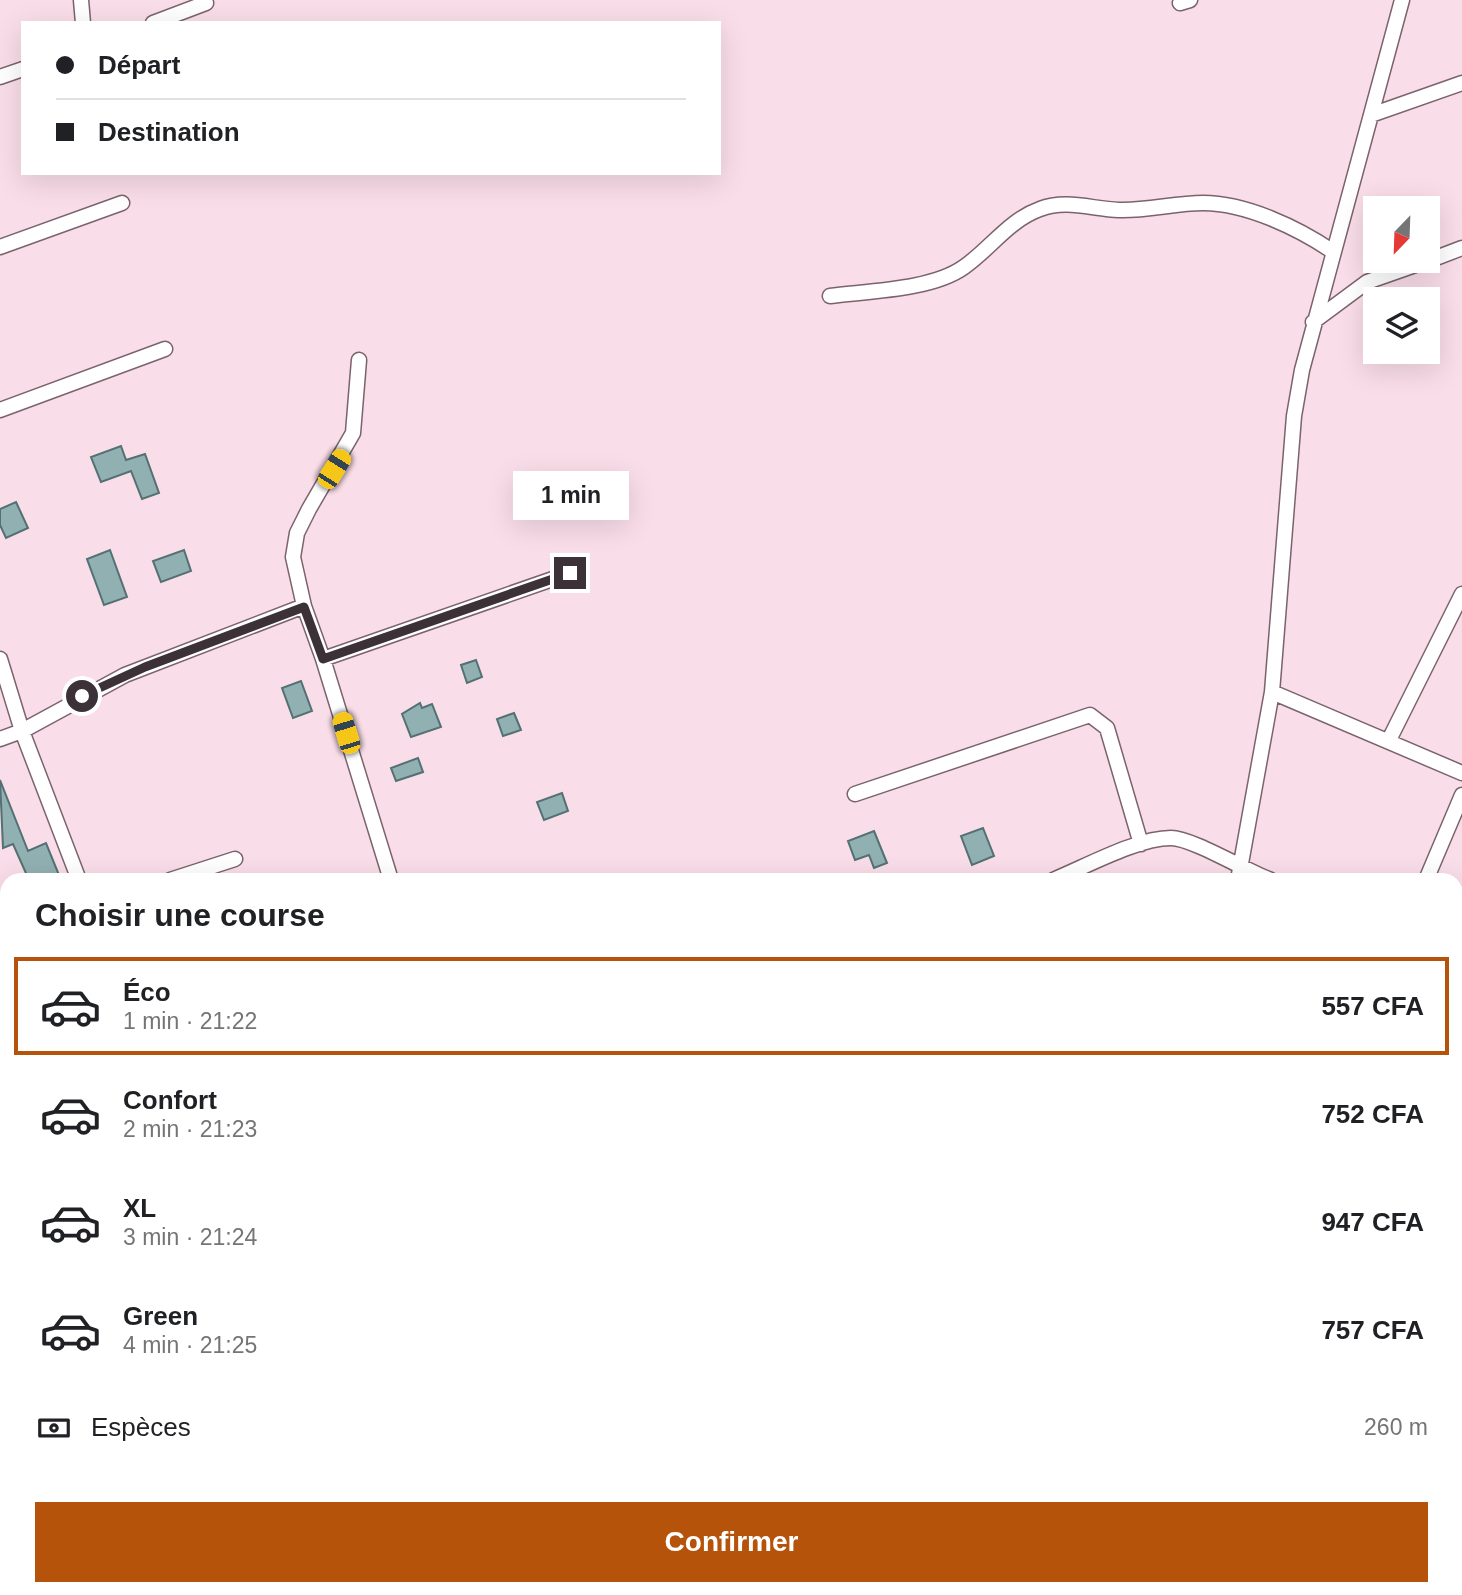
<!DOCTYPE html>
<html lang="fr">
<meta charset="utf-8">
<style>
body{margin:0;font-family:Arial,sans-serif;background:#f6f6f6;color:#202124;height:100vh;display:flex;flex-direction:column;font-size:26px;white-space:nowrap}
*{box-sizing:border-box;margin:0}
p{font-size:23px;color:#757577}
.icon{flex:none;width:38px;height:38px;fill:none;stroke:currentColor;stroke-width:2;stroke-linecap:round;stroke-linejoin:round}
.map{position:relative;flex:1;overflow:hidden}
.sheet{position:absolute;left:0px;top:873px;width:1463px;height:723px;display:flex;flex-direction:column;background:#fff;border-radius:21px 21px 0 0;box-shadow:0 7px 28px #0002}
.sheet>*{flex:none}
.hud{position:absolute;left:21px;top:21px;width:700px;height:154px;border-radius:0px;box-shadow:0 7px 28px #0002;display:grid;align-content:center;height:154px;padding:0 35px;background:#fff}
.needle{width:46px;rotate:203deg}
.tools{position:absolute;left:1363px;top:196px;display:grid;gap:14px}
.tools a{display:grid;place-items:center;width:77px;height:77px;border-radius:0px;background:#fff;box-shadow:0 7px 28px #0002;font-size:35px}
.end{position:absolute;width:32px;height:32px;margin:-16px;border:9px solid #3c3136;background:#fff;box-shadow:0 0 0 4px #fff}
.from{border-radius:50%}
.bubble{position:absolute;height:49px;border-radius:0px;background:#fff;box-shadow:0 7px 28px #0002;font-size:23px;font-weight:700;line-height:49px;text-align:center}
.car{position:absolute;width:21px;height:42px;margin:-21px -10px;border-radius:9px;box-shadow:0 0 5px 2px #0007;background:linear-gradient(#f5c518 24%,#345 0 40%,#f5c518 0 76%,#345 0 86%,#f5c518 0)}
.hud b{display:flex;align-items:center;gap:24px;height:66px;font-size:26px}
.hud b+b{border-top:2px solid #e0e0e0}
.hud i{width:18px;height:18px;background:#202124}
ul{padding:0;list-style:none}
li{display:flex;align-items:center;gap:21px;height:98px;margin:0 14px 10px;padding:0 21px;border:4px solid transparent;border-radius:0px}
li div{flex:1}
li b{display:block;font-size:26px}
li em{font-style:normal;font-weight:700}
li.current{border-color:#b45309}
li>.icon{width:63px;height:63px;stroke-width:1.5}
h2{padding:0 35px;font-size:32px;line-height:84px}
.pay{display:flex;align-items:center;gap:18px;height:77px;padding:0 35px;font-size:26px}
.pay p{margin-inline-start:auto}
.button{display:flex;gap:14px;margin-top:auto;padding:14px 35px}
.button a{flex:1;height:80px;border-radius:0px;background:#b45309;color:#fff;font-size:28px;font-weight:700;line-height:80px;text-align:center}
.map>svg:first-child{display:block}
</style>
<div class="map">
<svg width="1462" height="1595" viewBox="0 0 1462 1595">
<rect width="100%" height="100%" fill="#f9dde8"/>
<path fill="#91b0b2" stroke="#537072" stroke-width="2" d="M121 446 126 460 145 454 159 493 142 499 131 471 101 482 91 457Z
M16 502 28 528 6 538 0 525V509Z
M110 550 127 597 104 605 87 559Z
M184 550 191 571 161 582 153 561Z
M476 660 482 677 467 683 461 665Z
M301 681 312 711 293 718 282 688Z
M420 703 422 708 432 704 441 727 411 737 402 714Z
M514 713 521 730 503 736 497 719Z
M418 758 423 772 396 781 391 768Z
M0 780 28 851 46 843 61 880H29L13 844 3 848Z
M562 793 568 811 544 820 537 802Z
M983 828 994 856 972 865 961 836Z
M874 831 887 863 874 868 869 855 855 860 848 841Z"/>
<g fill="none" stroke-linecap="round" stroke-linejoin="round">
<g stroke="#7b636d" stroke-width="17">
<path id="minor" d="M81 0 83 23
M1180 3 1190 0
M153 23 206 3
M0 77 23 69
M1371 115 1462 83
M0 247 122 203
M1428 261 1462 248
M830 296C869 291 932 290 964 267 990 249 1009 220 1040 209 1066 199 1092 209 1119 210 1147 211 1175 203 1203 203 1246 203 1298 228 1332 251
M1313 322 1367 282 1427 261
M359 360 353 433 309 509 297 533 293 557 304 606 323 659 391 880
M0 410 165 349
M0 659 22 731 79 880
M323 659 570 573
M1272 692 1462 773
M0 739 22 731 125 675 304 606
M1389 740 1462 594
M855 794 1090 715 1107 728 1141 844
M170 880 235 859
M1053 880C1085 867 1137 838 1171 838 1192 838 1246 871 1271 880
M1238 880 1272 692 1294 416 1302 370 1402 0
M1426 880 1462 795
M0 936 7 934
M1456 951 1462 953
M1456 1046 1462 1034
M0 1112 7 1109
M0 1210 7 1215
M0 1224 7 1226
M1456 1321 1462 1323
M1456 1565 1462 1563
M337 1589 340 1595
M836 1589 838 1595
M1108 1589 1110 1595
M1306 1589V1595
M117 1595 120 1589
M1357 1595 1376 1589"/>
</g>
<use href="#minor" stroke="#fff" stroke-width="14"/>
</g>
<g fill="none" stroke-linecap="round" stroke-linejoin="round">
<path stroke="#3c3136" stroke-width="9" d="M82 696 145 667 304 607 323 659 570 573"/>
</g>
</svg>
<div class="tools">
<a><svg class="needle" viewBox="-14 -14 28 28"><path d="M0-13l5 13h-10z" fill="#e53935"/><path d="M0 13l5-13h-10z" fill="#757577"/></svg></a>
<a><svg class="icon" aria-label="layers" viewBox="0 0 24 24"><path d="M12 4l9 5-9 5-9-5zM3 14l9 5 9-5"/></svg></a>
</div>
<i class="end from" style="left:82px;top:696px"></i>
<i class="end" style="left:570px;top:573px"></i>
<div class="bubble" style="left:513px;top:471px;width:116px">1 min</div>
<i class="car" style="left:334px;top:469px;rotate:32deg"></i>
<i class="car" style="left:346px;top:733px;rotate:343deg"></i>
<div class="hud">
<b><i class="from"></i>Départ</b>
<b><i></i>Destination</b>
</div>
<section class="sheet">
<h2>Choisir une course</h2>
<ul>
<li class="current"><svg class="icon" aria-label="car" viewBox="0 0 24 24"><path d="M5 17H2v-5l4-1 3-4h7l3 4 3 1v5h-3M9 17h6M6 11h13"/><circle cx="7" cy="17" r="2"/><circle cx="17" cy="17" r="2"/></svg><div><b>Éco</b><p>1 min · 21:22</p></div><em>557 CFA</em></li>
<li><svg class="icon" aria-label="car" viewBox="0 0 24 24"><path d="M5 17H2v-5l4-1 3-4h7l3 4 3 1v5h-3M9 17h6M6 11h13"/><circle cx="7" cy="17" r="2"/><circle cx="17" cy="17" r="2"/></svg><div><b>Confort</b><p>2 min · 21:23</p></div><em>752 CFA</em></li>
<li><svg class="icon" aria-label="car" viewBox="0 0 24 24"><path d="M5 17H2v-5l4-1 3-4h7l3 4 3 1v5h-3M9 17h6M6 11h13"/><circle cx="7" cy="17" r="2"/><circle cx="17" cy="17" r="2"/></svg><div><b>XL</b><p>3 min · 21:24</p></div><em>947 CFA</em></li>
<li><svg class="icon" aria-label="car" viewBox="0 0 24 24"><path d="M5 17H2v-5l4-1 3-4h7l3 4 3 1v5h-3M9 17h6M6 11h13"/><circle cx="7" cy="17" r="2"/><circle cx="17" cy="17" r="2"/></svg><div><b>Green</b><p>4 min · 21:25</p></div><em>757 CFA</em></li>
</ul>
<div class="pay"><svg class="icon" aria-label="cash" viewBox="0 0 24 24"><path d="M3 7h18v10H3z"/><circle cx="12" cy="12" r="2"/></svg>Espèces<p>260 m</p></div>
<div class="button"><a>Confirmer</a></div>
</section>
</div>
